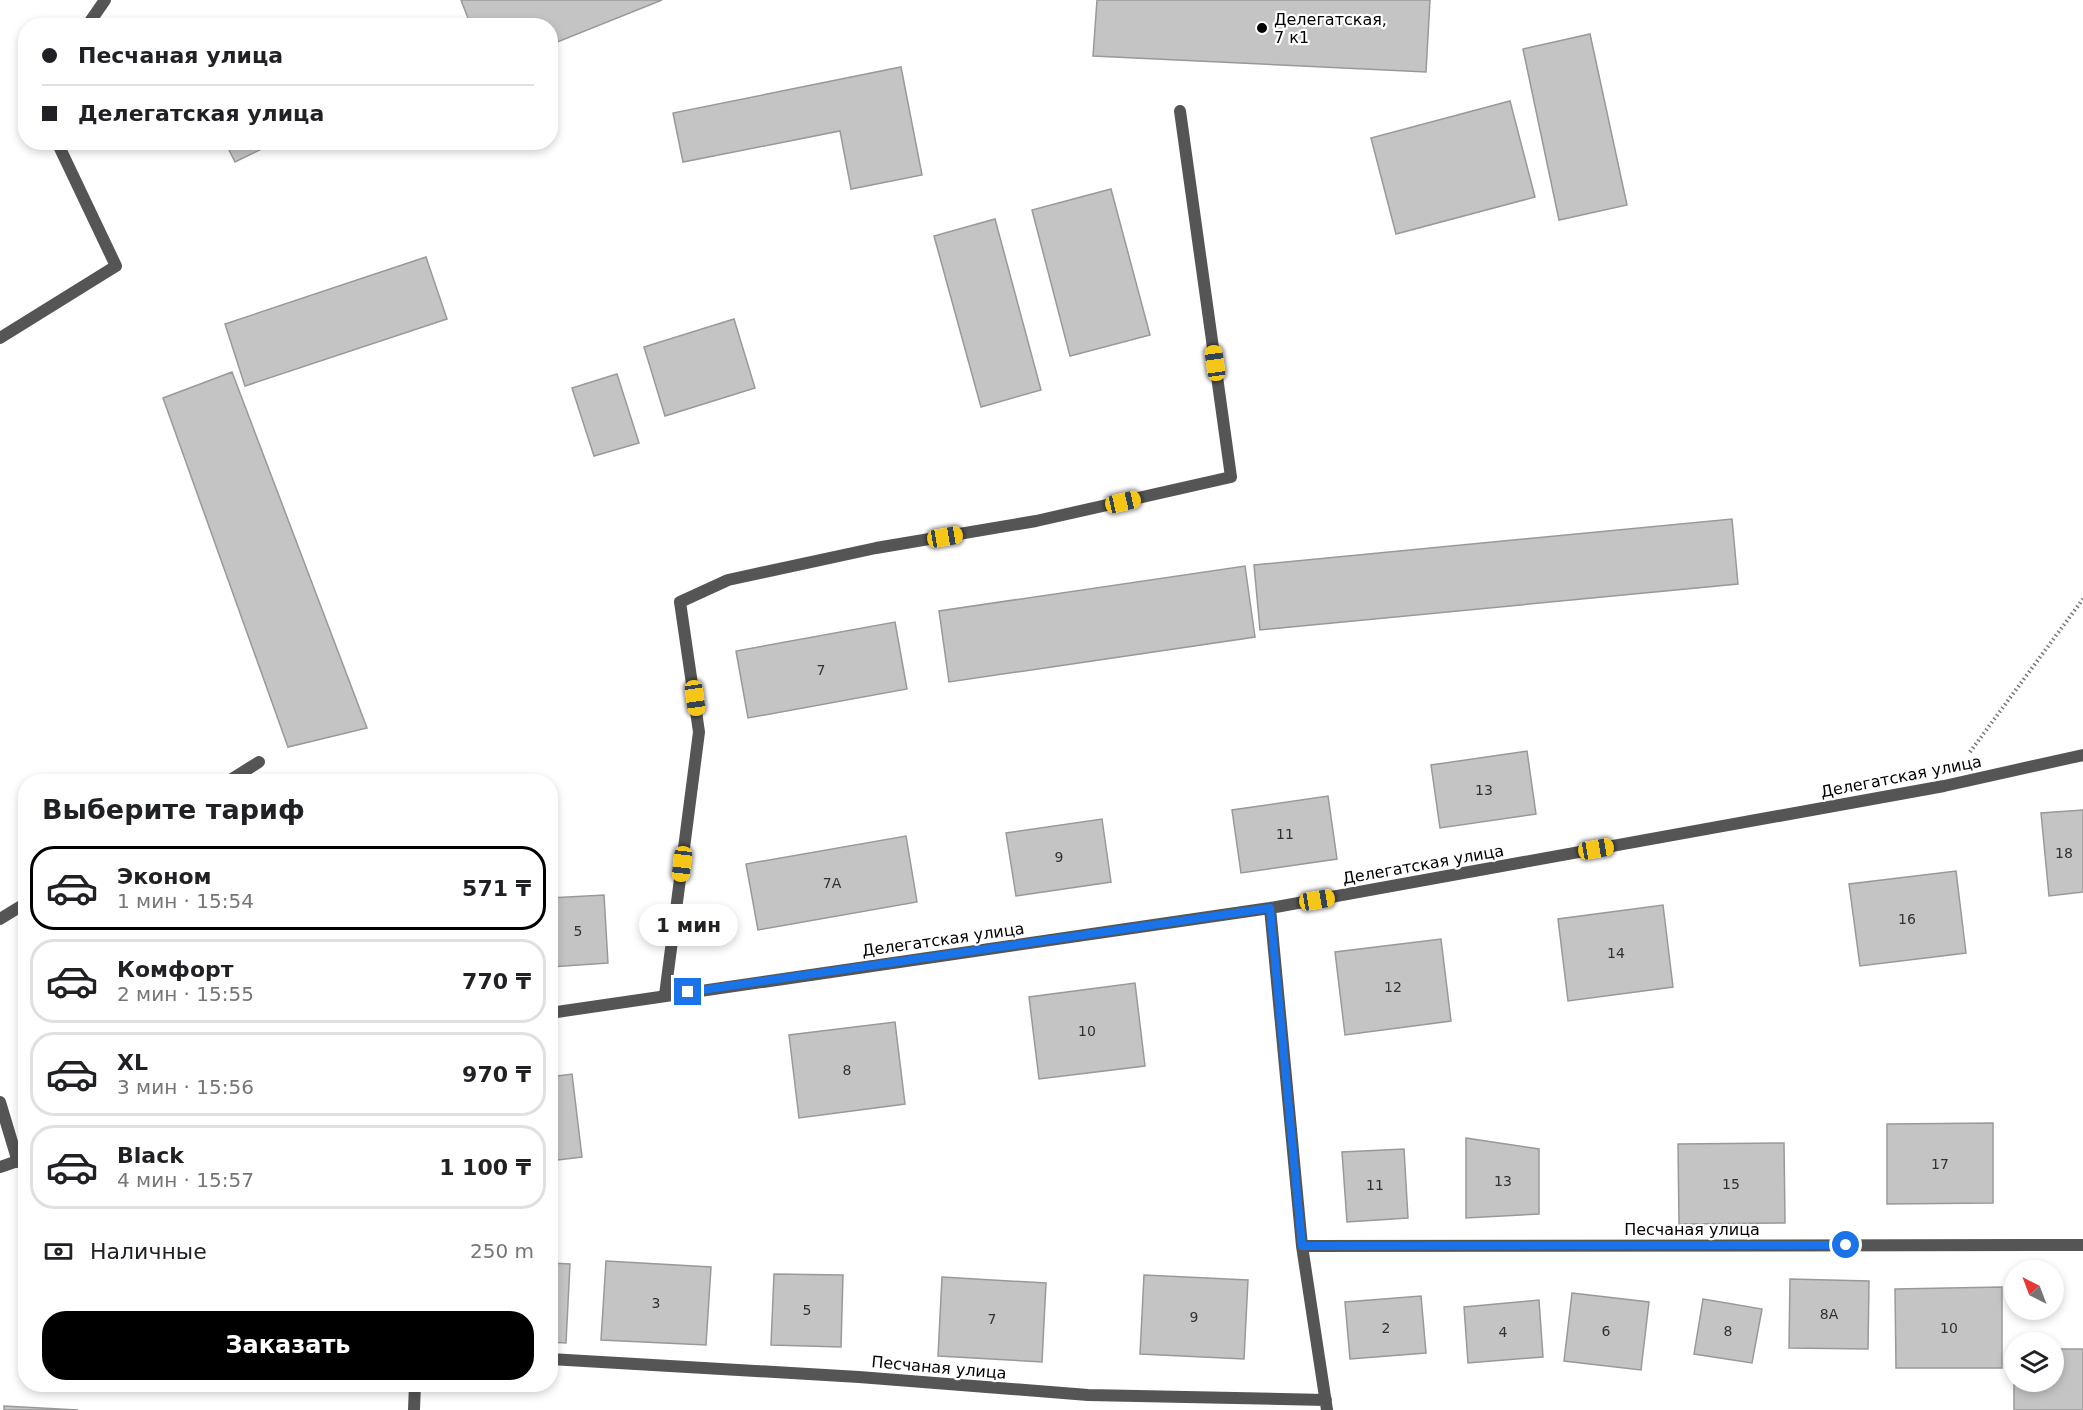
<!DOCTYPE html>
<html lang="ru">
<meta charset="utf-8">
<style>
body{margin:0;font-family:"DejaVu Sans",sans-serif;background:#f6f6f6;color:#202124;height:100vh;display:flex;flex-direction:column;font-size:22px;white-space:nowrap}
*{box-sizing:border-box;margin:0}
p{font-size:20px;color:#757577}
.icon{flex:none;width:33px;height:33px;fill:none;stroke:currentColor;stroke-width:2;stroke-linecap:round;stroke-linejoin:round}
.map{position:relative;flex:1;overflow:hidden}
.drawer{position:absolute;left:18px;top:774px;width:540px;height:618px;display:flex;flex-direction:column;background:#fff;border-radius:24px;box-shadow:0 3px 9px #0003}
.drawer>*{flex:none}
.hud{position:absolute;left:18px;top:18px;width:540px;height:132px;border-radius:24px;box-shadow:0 3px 9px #0003;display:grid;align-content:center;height:132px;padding:0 24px;background:#fff}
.needle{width:39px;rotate:318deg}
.buttons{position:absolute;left:2004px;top:1260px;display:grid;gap:12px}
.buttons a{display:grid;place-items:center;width:60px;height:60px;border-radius:50%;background:#fff;box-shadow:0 3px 9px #0003;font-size:30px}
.end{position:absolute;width:27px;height:27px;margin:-14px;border:8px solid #1a73e8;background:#fff;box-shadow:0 0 0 3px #fff}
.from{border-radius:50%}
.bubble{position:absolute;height:42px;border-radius:21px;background:#fff;box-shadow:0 3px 9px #0003;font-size:20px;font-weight:800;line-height:42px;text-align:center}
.car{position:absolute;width:18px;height:36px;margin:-18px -9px;border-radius:8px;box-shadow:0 0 4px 2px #0007;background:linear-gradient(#f5c518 24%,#345 0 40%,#f5c518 0 76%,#345 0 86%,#f5c518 0)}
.hud b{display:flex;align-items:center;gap:21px;height:57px;font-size:22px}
.hud b+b{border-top:2px solid #e0e0e0}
.hud i{width:15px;height:15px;background:#202124}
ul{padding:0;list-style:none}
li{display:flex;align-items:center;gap:18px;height:84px;margin:0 12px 9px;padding:0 12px;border:3px solid #e0e0e0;border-radius:24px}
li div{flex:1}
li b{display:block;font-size:22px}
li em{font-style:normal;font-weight:800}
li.selected{border-color:#000}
li>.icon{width:54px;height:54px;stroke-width:1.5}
h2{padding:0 24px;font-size:27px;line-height:72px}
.pay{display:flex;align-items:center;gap:15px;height:66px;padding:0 24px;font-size:22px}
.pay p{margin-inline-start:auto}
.action{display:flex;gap:12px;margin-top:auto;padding:12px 24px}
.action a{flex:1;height:69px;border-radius:24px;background:#000;color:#fff;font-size:24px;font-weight:800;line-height:69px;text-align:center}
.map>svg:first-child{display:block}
</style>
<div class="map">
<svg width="2083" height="1410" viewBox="0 0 2083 1410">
<rect width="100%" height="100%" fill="#fff"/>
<path fill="#c4c4c4" stroke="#999" stroke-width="1.5" d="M461 0H662L550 45V26H471Z
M1097 0H1430L1426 72 1093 56Z
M1590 34 1627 205 1559 220 1523 49Z
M901 67 922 175 851 189 840 131 683 162 673 113Z
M1510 101 1535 197 1396 234 1371 138Z
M225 142H276L235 162Z
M1111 189 1150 335 1070 356 1032 210Z
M995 219 1041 390 981 407 934 236Z
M426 257 447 319 245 386 225 324Z
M734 319 755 388 665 416 644 347Z
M232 372 367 728 288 747 163 398Z
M617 374 639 443 594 456 572 388Z
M1732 519 1738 584 1260 630 1254 565Z
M1245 566 1255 637 949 682 939 611Z
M895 622 907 689 748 718 736 651Z
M1527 751 1536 814 1440 828 1431 765Z
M1328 796 1337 859 1241 873 1232 810Z
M2083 810V892L2049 896 2041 813Z
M1102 819 1111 882 1016 896 1006 833Z
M906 836 917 902 758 930 746 864Z
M1956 871 1966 953 1860 966 1849 884Z
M604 895 608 963 550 967V898Z
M1663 905 1673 987 1568 1001 1558 919Z
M1441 939 1451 1021 1345 1035 1335 952Z
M1135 983 1145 1066 1039 1079 1029 997Z
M895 1022 905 1104 799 1118 789 1035Z
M572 1074 582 1157 550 1161V1077Z
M1993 1123V1203L1887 1204V1124Z
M1466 1138 1539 1149V1214L1466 1218Z
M1784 1143 1785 1223 1679 1224 1678 1144Z
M1404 1149 1408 1218 1347 1222 1342 1152Z
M606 1261 711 1267 706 1345 601 1340Z
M550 1263 570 1264 566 1343 550 1342Z
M774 1274 843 1275 841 1347 771 1345Z
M1144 1275 1248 1280 1244 1359 1140 1354Z
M942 1277 1046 1283 1042 1362 938 1356Z
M1790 1279 1869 1281 1868 1349 1789 1348Z
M2002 1287V1368H1896L1895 1289Z
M1572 1293 1649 1302 1641 1370 1564 1361Z
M1421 1296 1426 1353 1350 1359 1345 1302Z
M1703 1299 1762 1309 1752 1363 1694 1354Z
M1539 1300 1543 1357 1468 1363 1464 1307Z
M2054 1349H2083V1410H2014V1350V1382H2054Z
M4 1406 78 1410H4Z"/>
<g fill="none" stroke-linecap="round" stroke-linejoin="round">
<path stroke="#777" stroke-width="4" stroke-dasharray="1.5 3" stroke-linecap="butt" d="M1970 752 2083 599"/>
<path stroke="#555" stroke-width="12" d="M87 26 105 0
M0 338 116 266 57 142
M227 782 259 762
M0 919 26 903
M665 995 699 732 680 602 728 580 876 548 1036 521 1231 477 1180 111
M0 1102 18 1162"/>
<path stroke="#555" stroke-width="12" d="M1270 908 1302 1246 1327 1410
M550 1013 1270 908 1944 786 2083 755
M0 1167 26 1158
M1302 1246 2083 1245
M550 1359 859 1377 1088 1395 1326 1400
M414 1410 415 1384"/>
</g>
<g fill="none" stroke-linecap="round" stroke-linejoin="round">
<path stroke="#1a73e8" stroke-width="8" d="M688 992 1270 908 1302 1246 1846 1245"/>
</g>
<circle fill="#000" stroke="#fff" stroke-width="2" cx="1262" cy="28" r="6"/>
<g text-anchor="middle" stroke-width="4.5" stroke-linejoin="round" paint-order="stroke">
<g font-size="14" fill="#313131">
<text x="821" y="675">7</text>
<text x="1484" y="795">13</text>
<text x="1285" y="839">11</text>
<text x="2064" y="858">18</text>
<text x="1059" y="862">9</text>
<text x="832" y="888">7А</text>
<text x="1907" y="924">16</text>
<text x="578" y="936">5</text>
<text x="1616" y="958">14</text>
<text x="1393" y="992">12</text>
<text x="1087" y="1036">10</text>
<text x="847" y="1075">8</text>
<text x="1940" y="1169">17</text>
<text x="1503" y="1186">13</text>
<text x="1731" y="1189">15</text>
<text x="1375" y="1190">11</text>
<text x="656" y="1308">3</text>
<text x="807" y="1315">5</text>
<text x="1829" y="1319">8А</text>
<text x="1194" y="1322">9</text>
<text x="992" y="1324">7</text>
<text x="1386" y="1333">2</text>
<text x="1949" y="1333">10</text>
<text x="1606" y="1336">6</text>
<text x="1728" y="1336">8</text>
<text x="1503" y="1337">4</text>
</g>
<g font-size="16" fill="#000" stroke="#fff" text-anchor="start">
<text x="1274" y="25">Делегатская,<tspan x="1274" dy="18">7 к1</tspan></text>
</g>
<g font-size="16" fill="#000" stroke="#fff">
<text transform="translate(1901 776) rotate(-11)" y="6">Делегатская улица</text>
<text transform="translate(1423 864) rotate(-10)" y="6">Делегатская улица</text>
<text transform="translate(943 939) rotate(-8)" y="6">Делегатская улица</text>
<text x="1692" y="1235">Песчаная улица</text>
<text transform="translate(939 1367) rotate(5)" y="6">Песчаная улица</text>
</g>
</g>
</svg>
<div class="buttons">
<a><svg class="needle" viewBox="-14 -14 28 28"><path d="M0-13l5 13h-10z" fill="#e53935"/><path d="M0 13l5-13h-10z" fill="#757577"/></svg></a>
<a><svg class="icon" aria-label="layers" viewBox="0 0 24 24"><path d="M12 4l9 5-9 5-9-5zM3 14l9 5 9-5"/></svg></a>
</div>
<i class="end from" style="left:1846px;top:1245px"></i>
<i class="end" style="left:688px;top:992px"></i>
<div class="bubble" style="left:639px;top:904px;width:99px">1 мин</div>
<i class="car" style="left:1215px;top:363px;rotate:352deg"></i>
<i class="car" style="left:1123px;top:502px;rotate:77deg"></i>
<i class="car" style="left:945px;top:537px;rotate:80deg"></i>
<i class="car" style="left:695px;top:698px;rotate:172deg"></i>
<i class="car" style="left:1596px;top:849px;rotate:80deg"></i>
<i class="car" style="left:682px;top:864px;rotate:187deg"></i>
<i class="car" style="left:1317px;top:900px;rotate:80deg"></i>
<div class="hud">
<b><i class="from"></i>Песчаная улица</b>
<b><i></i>Делегатская улица</b>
</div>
<section class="drawer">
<h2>Выберите тариф</h2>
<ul>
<li class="selected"><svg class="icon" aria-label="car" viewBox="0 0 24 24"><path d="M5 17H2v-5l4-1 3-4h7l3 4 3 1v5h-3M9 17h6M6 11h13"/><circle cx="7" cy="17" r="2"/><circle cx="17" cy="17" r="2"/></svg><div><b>Эконом</b><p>1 мин · 15:54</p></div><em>571 ₸</em></li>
<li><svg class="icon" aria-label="car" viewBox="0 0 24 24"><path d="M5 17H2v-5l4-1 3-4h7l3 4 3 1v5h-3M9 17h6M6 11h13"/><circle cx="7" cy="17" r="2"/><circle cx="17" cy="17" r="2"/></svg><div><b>Комфорт</b><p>2 мин · 15:55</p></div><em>770 ₸</em></li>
<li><svg class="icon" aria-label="car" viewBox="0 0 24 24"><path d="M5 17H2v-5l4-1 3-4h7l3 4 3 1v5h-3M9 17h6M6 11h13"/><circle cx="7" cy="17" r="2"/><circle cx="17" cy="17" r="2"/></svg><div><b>XL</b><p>3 мин · 15:56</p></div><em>970 ₸</em></li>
<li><svg class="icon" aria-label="car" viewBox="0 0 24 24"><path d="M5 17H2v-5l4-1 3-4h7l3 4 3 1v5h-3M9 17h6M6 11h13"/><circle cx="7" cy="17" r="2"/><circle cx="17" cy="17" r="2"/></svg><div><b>Black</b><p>4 мин · 15:57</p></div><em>1 100 ₸</em></li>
</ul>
<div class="pay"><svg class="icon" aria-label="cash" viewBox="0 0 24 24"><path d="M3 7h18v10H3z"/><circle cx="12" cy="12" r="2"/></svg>Наличные<p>250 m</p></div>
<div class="action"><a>Заказать</a></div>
</section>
</div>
